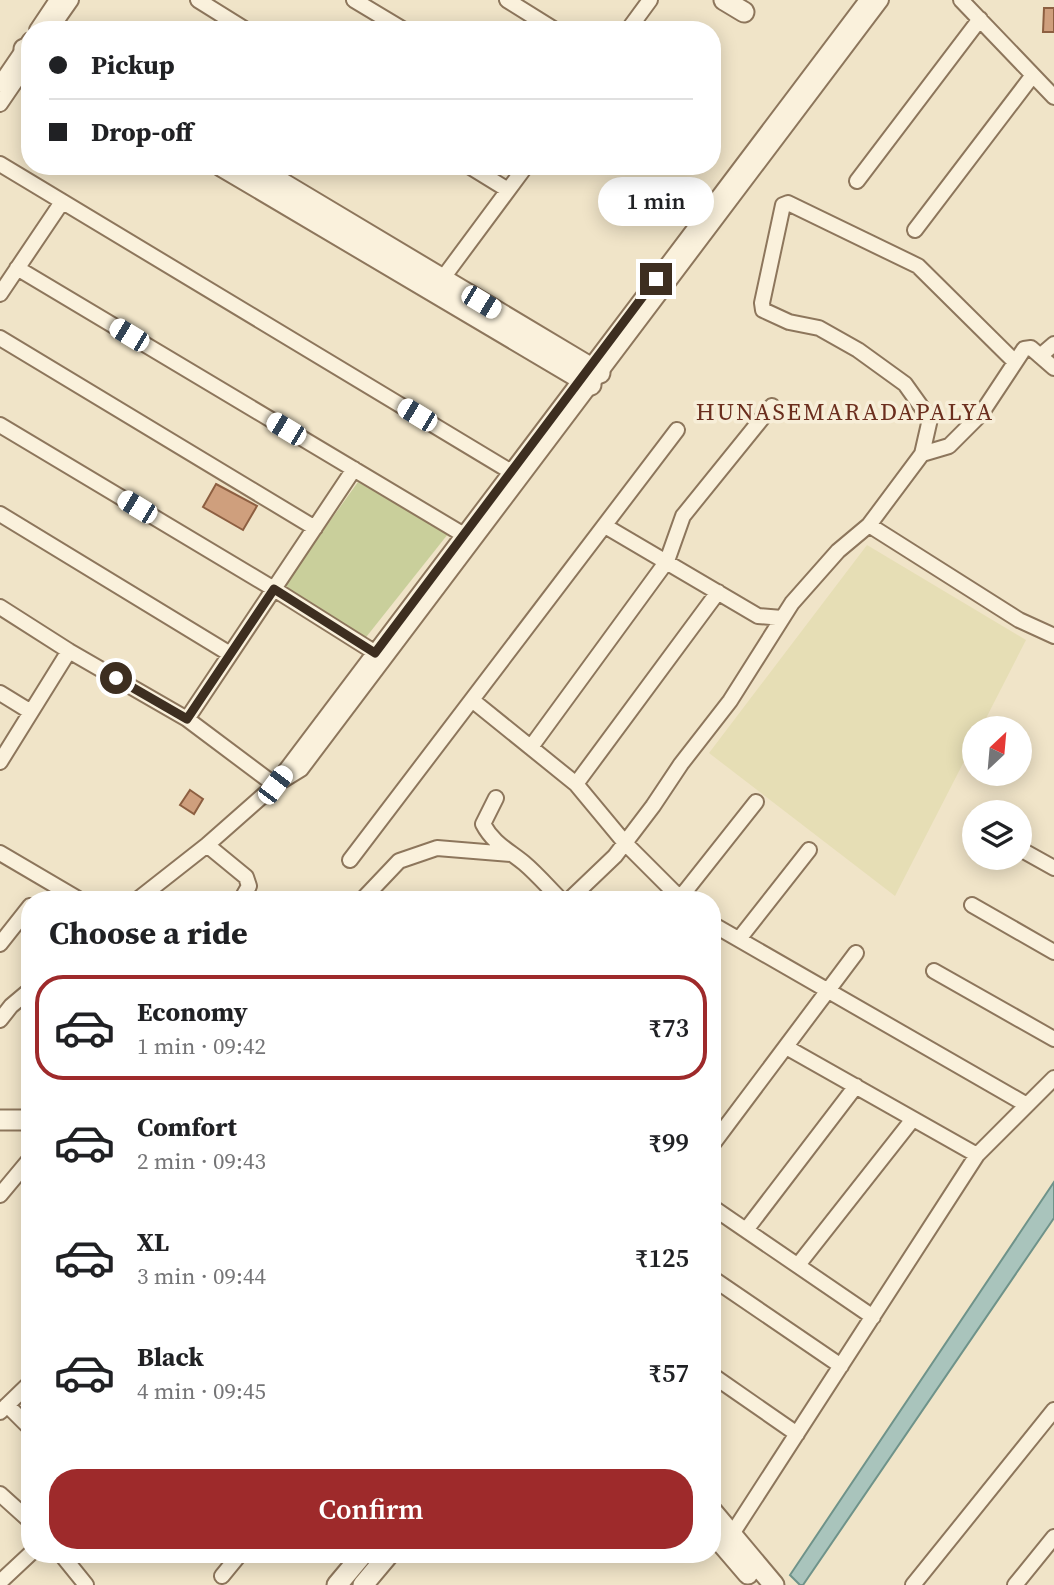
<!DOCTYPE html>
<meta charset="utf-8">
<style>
body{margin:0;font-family:"Source Serif 4",serif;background:#f6f6f6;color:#202124;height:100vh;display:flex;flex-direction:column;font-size:26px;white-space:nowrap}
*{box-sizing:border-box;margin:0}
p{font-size:23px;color:#757577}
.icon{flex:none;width:38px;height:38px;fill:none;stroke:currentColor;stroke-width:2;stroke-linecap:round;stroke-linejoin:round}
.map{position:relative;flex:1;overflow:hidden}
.drawer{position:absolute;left:21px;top:891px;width:700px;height:672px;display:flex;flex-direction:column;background:#fff;border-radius:28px;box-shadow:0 4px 18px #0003}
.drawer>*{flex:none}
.banner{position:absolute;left:21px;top:21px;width:700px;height:154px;border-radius:28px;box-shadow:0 4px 18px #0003;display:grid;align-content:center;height:154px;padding:0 28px;background:#fff}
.needle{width:46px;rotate:26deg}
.fabs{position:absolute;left:962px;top:716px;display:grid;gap:14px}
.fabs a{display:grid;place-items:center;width:70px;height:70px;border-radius:50%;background:#fff;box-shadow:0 4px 18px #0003;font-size:35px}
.end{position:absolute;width:32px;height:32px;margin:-16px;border:9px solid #3d2e20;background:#fff;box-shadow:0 0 0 4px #fff}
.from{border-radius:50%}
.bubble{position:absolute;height:49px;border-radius:24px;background:#fff;box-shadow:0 4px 18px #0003;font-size:23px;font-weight:600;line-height:49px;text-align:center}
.car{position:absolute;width:21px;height:42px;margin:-21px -10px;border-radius:9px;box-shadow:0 0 5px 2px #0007;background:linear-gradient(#fff 24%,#345 0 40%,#fff 0 76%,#345 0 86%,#fff 0)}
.banner b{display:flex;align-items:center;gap:24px;height:66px;font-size:26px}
.banner b+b{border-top:2px solid #e0e0e0}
.banner i{width:18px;height:18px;background:#202124}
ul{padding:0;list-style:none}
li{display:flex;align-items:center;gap:21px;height:105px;margin:0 14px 10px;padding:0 14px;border:4px solid transparent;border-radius:28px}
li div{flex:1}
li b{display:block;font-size:26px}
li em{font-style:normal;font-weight:600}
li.current{border-color:#9e2a2b}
li>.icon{width:63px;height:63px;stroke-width:1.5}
h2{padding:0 28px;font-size:32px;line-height:84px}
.button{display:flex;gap:14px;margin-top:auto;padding:14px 28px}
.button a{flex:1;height:80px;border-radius:28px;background:#9e2a2b;color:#fff;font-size:28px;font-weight:600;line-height:80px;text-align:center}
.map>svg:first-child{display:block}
</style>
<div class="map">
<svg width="1054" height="1585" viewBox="0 0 1054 1585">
<rect width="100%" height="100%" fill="#f0e4c8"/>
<path fill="#e6deb5" d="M867 545 1026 640 981 728H975V740L895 896 709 753Z"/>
<path fill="#c9cf9b" d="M358 482 448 534 363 641 281 589Z"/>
<path fill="#a9c4bc" stroke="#6f938a" stroke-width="2" d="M1054 1182V1218L803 1585H800L790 1575Z"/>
<path fill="#cf9f7d" stroke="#8d5f41" stroke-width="2" d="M1044 8H1054V32H1043Z
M216 484 257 506 243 530 203 507Z
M190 790 203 799 194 814 180 805Z"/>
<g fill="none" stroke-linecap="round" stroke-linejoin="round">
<g stroke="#8d765c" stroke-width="18">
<path id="minor" d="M198 0 246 30
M354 0 404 30
M507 0 555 30
M961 0 1054 97
M37 30 57 0
M50 30 71 0
M628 30 650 0
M0 84 30 40
M0 104 30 60
M0 164 518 476
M469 166 508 190
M857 181 980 19
M915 230 1033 75
M17 268 469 538
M437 286 526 166
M0 294 62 202
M0 338 315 528
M1040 356 1054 344
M0 425 274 589 382 657
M922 454 949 446 981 414 1024 349 1031 348 1054 368
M0 514 230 654
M869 525 1019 620 1054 636
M605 526 758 616 782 618
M0 607 69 651 187 719 275 785
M0 693 31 712
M472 700 576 784 625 843 682 900
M187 719 354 469
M531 747 667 561 683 516 772 406
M0 762 69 651
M280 778 867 0
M576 784 718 592
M496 798 483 824C493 843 508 850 524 863 537 874 549 888 561 900
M207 845 246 877 249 886 241 900
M1020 849 1054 868
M0 853 80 900
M350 860 677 430
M680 898 756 802
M137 900 207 845 275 785 301 769 881 0
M362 900 399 861 437 848 511 854
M569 900 615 856 653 806 681 764 730 701 792 603 838 551 869 525 922 454 930 419 905 384 858 350 819 328 789 322 763 310 762 303 783 205 788 203 918 266 1015 362
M972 905 1054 952
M712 924 1027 1105
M739 939 809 850
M0 944 30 906
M934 971 1054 1039
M0 1020 11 1006 30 990
M786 1047 977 1155
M712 1145 856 953
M0 1195 30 1159
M712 1207 873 1317
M746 1230 856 1086
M798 1265 913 1119
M712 1278 841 1366
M712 1375 797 1434
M7 1405 30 1428
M0 1412 30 1383
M0 1494 30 1521
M732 1534 977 1155 1054 1078
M61 1554 86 1585
M222 1576 240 1554
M0 1582 30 1554
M913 1585 1054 1410
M1015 1585 1054 1537"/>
</g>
<g stroke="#8d765c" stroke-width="23">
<path id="tertiary" d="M724 0 744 12
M24 49 30 52
M221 166 591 385
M254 166 600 373
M0 1120H30
M712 1511 774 1585
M712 1532 748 1574
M337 1585 363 1554
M363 1585 389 1554"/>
</g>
<use href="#minor" stroke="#faf1dc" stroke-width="14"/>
<use href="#tertiary" stroke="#faf1dc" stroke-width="19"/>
</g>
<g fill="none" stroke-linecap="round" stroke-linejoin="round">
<path stroke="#3d2e20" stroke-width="9" d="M116 678 187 719 274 589 375 653 656 279"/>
</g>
<g text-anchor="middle" stroke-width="7" stroke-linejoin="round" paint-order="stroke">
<g font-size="24" letter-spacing="2" fill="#6b2e1e" stroke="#f7eed8">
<text x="845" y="420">HUNASEMARADAPALYA</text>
</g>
</g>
</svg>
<div class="fabs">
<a><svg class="needle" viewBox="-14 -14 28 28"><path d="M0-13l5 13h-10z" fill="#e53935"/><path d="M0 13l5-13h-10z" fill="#757577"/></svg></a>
<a><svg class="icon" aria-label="layers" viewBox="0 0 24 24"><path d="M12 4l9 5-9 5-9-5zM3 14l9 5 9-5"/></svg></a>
</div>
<i class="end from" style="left:116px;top:678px"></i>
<i class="end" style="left:656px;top:279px"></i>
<div class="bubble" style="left:598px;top:177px;width:116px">1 min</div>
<i class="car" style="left:481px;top:302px;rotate:121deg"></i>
<i class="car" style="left:129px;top:335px;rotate:301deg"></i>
<i class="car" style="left:417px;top:415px;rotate:301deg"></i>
<i class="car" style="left:286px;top:429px;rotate:301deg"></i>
<i class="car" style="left:137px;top:507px;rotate:301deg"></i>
<i class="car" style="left:275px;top:785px;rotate:37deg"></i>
<div class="banner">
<b><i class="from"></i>Pickup</b>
<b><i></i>Drop-off</b>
</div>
<section class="drawer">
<h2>Choose a ride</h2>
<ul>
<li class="current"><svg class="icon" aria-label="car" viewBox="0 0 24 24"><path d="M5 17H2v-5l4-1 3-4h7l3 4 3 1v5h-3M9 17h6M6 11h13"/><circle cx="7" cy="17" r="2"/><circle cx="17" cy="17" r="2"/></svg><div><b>Economy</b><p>1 min · 09:42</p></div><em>₹73</em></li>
<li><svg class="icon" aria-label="car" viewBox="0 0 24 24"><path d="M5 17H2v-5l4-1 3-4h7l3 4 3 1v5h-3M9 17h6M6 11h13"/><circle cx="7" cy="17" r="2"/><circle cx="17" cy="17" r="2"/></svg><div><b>Comfort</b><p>2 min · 09:43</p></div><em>₹99</em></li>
<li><svg class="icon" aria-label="car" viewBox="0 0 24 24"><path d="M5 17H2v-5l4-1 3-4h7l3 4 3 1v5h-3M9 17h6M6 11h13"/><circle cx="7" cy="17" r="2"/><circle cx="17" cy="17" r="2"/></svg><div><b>XL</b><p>3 min · 09:44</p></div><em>₹125</em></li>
<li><svg class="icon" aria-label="car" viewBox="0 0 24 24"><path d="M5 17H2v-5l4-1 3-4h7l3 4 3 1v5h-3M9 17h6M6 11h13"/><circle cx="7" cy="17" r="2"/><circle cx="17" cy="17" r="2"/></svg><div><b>Black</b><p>4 min · 09:45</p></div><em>₹57</em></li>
</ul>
<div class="button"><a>Confirm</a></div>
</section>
</div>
